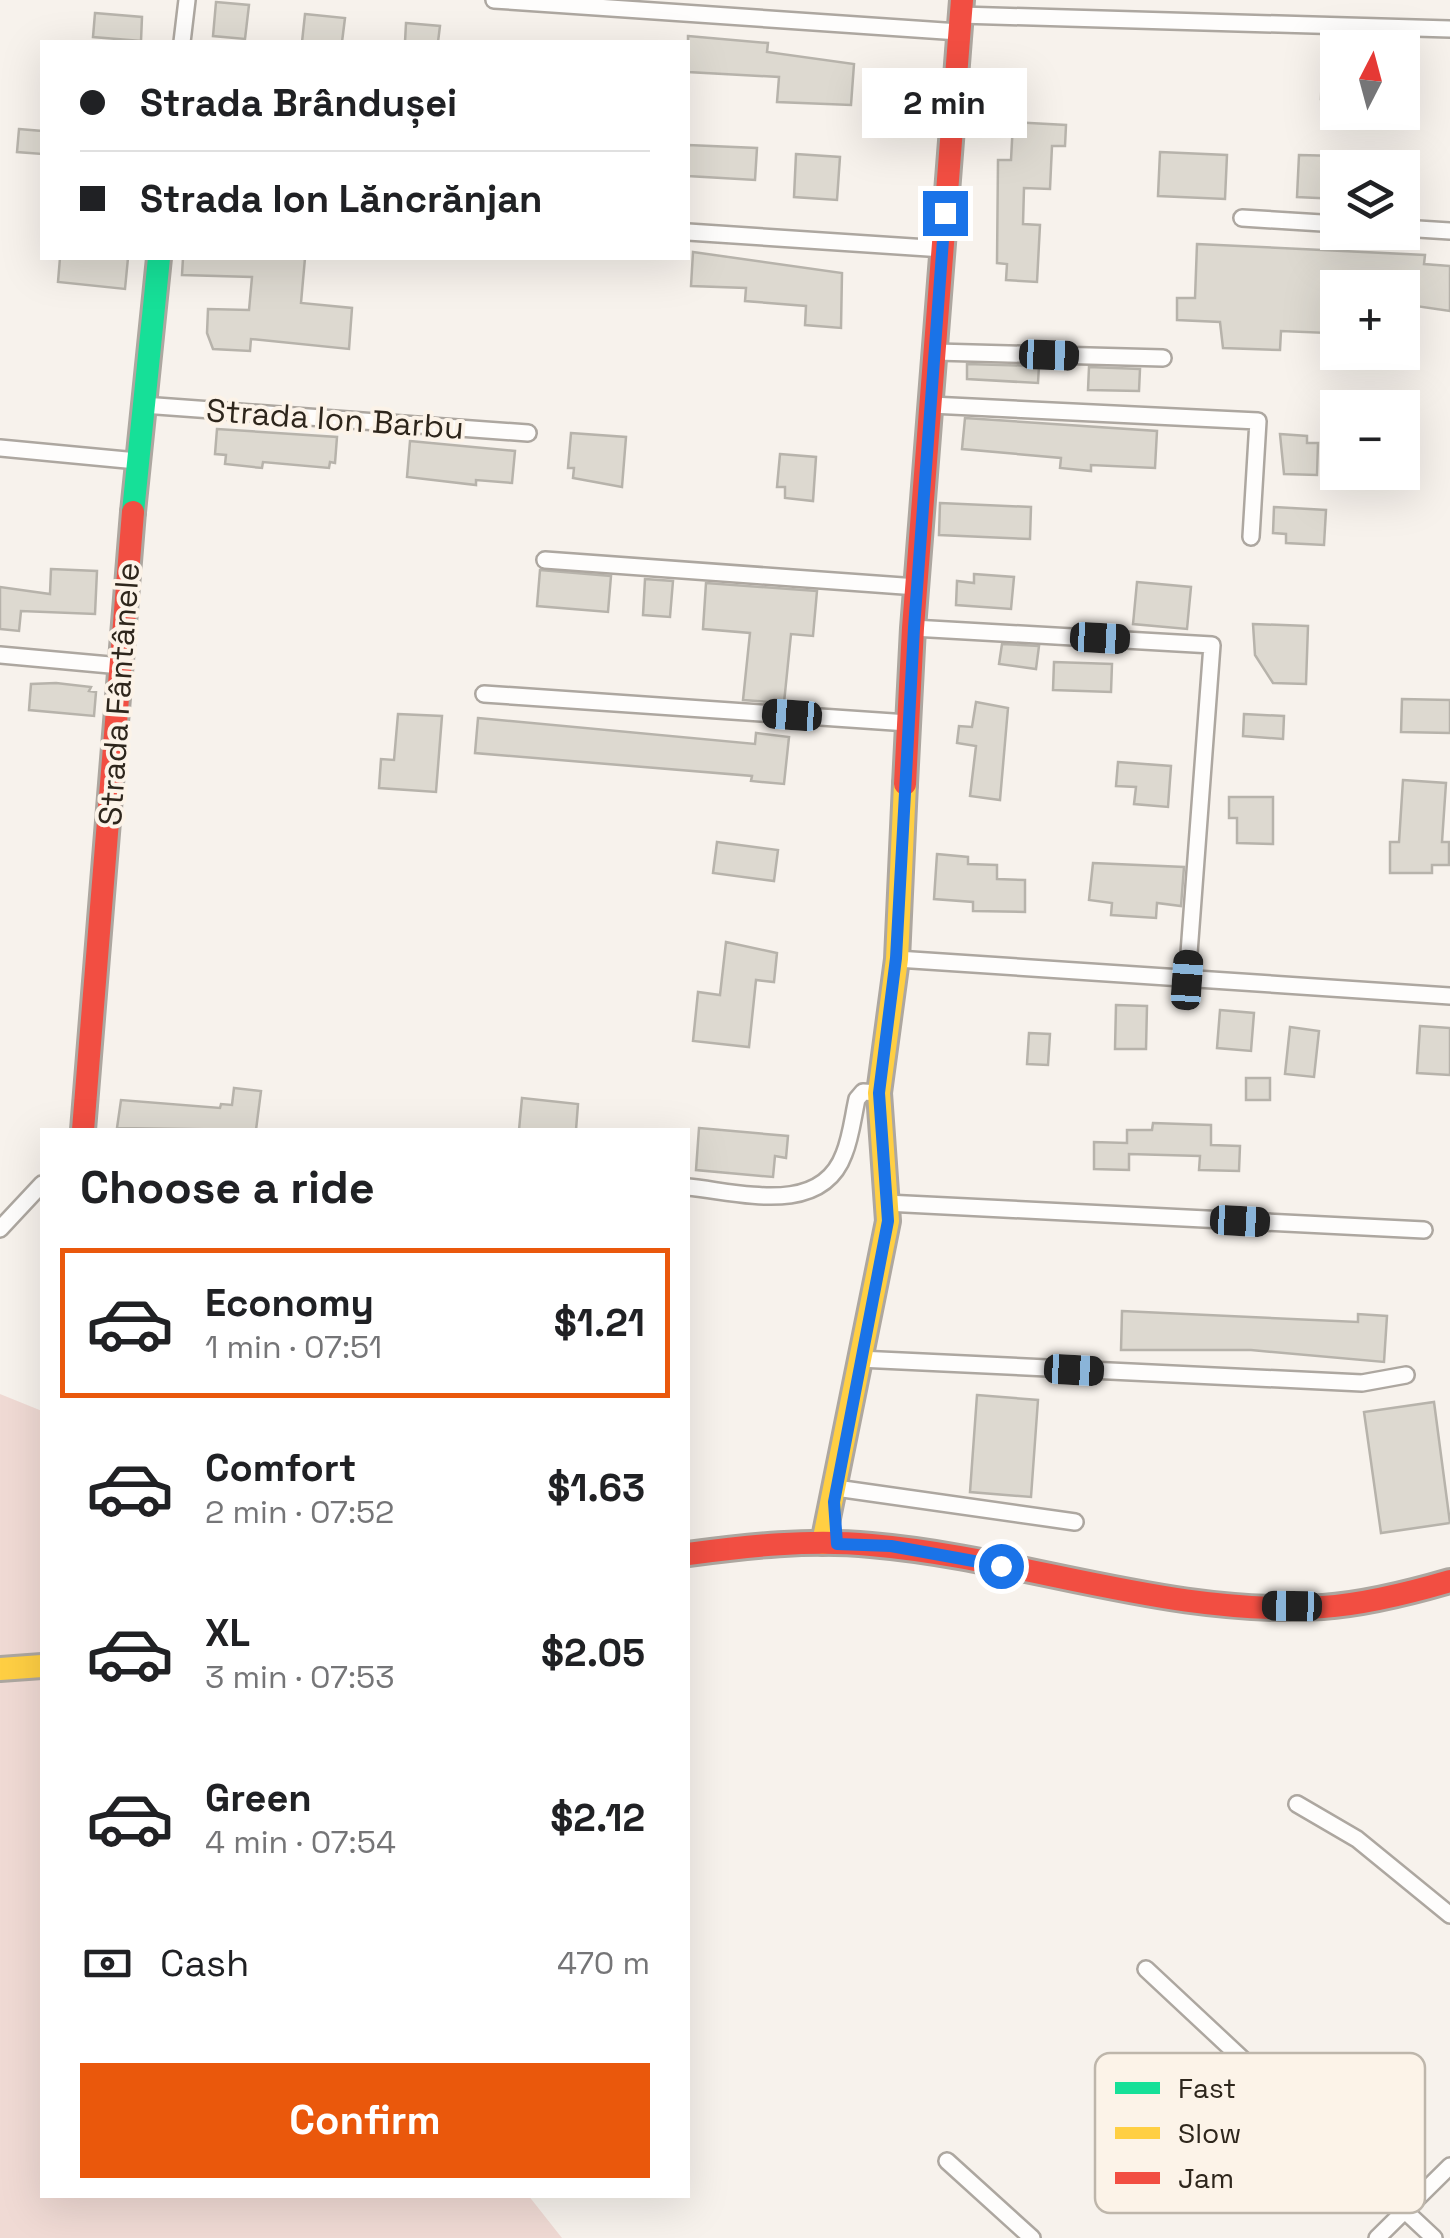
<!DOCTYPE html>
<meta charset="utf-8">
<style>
body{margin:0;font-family:"Space Grotesk",sans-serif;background:#f6f6f6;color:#202124;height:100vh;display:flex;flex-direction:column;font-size:38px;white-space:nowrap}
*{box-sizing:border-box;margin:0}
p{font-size:32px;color:#757577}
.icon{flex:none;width:55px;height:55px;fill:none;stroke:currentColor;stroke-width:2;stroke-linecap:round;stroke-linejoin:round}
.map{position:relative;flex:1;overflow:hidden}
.details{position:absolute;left:40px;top:1128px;width:650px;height:1070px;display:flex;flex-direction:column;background:#fff;border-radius:0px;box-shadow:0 10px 40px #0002}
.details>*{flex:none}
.guide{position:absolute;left:40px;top:40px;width:650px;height:220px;border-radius:0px;box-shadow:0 10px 40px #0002;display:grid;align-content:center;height:220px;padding:0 40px;background:#fff}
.needle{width:65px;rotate:6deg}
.tools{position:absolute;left:1320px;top:30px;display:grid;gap:20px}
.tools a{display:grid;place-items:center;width:100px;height:100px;border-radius:0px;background:#fff;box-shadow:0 10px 40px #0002;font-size:50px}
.end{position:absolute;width:45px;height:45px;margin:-22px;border:12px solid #1a73e8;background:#fff;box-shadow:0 0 0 5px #fff}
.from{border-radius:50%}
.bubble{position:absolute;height:70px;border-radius:0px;background:#fff;box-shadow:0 10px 40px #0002;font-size:32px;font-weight:700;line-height:70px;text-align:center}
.car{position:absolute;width:30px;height:60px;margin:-30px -15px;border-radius:12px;box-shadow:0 0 8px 2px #0007;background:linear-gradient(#222 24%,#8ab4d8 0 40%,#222 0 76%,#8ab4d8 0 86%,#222 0)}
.guide b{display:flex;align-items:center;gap:35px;height:95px;font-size:38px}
.guide b+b{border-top:2px solid #e0e0e0}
.guide i{width:25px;height:25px;background:#202124}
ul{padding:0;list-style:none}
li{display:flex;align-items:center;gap:30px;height:150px;margin:0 20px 15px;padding:0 20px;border:5px solid transparent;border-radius:0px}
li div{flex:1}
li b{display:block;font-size:38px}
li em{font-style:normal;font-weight:700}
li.on{border-color:#ea580c}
li>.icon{width:90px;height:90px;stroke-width:1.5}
h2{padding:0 40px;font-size:45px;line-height:120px}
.pay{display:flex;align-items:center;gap:25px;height:110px;padding:0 40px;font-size:38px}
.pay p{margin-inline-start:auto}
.action{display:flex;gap:20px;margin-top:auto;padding:20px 40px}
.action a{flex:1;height:115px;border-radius:0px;background:#ea580c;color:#fff;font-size:40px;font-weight:700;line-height:115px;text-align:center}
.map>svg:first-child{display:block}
</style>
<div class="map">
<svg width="1450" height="2238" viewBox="0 0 1450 2238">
<rect width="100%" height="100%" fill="#f7f2ec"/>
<path fill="#f0dad4" d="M0 1394 42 1411V2195H528L562 2238H0Z"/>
<path fill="#ddd9d0" stroke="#b7b3ab" stroke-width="2.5" d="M216 2 249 5 245 39 213 36Z
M95 13 142 17 141 41 93 37Z
M305 14 345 18 342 42H302Z
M406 23 440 26 438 42H405Z
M688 36 768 43 767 52 854 64 851 105 777 102 779 77 688 72Z
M1322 70H1338V100L1321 99Z
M1013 122 1066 125 1065 146H1052L1050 189 1024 188 1023 224 1040 225 1037 282 1006 280 1007 264 997 263 998 160H1011Z
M19 129 42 131V154L17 152Z
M688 145 757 148 755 180 688 176Z
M1160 152 1227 155 1225 199 1158 196Z
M796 154 840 157 837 200 794 197Z
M1299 155 1338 156V199L1297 197Z
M1197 244 1425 255 1424 264 1450 266V311L1402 304V288H1338V301L1329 300 1328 333 1281 331 1280 350 1223 348 1220 322 1177 320V298H1195Z
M693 252 842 273 841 328 805 325 806 306 745 301 746 288 691 286Z
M60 258H128L125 289 58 282Z
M183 258H305L301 303 352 308 349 349 251 339 250 351 213 349 207 333 208 309 249 310 252 277 182 275Z
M967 364 1039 366 1038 383 967 379Z
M1089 367 1140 369 1139 391 1088 390Z
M965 418 1157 431 1155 468 1091 465V471L1060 468 1061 458 962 449Z
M217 429 337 437 335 463 330 462 329 468 263 462 262 468 225 464 226 455 215 454Z
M571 433 626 437 622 487 573 478 574 468H568Z
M1280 434 1307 436V443H1318L1317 475 1284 474Z
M410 441 515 451 512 483 476 480V485L407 477Z
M780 454 816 457 813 501 785 498V487H777Z
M940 503 1031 507 1030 539 939 535Z
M1274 507 1326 510 1324 545 1286 543V534L1273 533Z
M51 569 97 571 95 614 21 611 19 631 0 629V587L50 594Z
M540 570 611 576 608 612 537 606Z
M974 574 1014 577 1011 609 956 605 957 581 974 583Z
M645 579 673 581 670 617 643 615Z
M1137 582 1191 587 1187 629 1133 624Z
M706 583 817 591 813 636 791 634 784 703 743 700 750 633 703 629Z
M1253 624 1308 626 1306 684 1273 683 1255 655Z
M1002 644 1039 646 1036 669 999 664Z
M1054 662 1112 664 1111 692 1053 690Z
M56 683 91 687 89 691 96 692 94 716 29 710 31 684Z
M1402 699 1450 700V733L1401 732Z
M976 702 1008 708 1000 800 970 796 976 746 957 743 959 726 972 727Z
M398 714 442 716 436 792 379 788 381 759 394 760Z
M1244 714 1284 716 1283 739 1243 736Z
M478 718 755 744 756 733 789 737 784 784 751 781 752 776 475 753Z
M1118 762 1171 766 1168 807 1134 804 1136 787 1116 786Z
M1403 780 1446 783 1442 842H1449V865H1432V873H1390V842H1399Z
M1229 797H1273V844L1237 843V818H1229Z
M717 842 778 850 774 881 713 873Z
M937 854 968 857V864L997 865V879L1025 880V912L973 911V902L934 899Z
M1093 863 1184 867 1181 906 1157 903 1156 918 1111 915 1112 903 1089 900Z
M726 942 777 953 774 982 756 980 749 1047 693 1041 698 992 720 995Z
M1116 1005 1147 1006 1146 1049H1115Z
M1220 1010 1254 1013 1251 1051 1217 1048Z
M1420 1026 1450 1028V1075L1417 1073Z
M1290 1027 1319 1031 1314 1077 1285 1074Z
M1029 1033 1050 1034 1048 1065 1027 1064Z
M1246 1078H1270V1100H1246Z
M234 1088 261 1091 256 1130 117 1128 121 1100 220 1108 221 1104 232 1105Z
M522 1098 578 1104 576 1130H519Z
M1153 1123 1211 1125V1145L1240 1146 1239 1171 1199 1170 1200 1156 1129 1154V1170L1094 1169V1142L1127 1143V1130H1152Z
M699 1128 788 1136 786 1158 775 1156 773 1177 696 1170Z
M1122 1311 1358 1322V1314L1387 1316 1384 1362 1251 1350H1121Z
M977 1395 1038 1400 1031 1497 970 1492Z
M1434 1402 1450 1523 1381 1533 1364 1412Z"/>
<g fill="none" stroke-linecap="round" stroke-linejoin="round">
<g stroke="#ada7a0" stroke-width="20">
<path id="street" d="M494 0 959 32
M960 15 1450 29
M182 42 187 0
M1242 218 1338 224
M1402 228 1450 231
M688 232 943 249
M936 352 1163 358
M143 405 528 433
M931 405 1258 421 1251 537
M0 448 137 461
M545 560 917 587
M913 628 1212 645 1187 980
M0 655 121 666
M484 694 908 723
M897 959 1450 996
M688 1187C739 1192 821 1217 844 1154 851 1137 853 1117 857 1099L863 1092 879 1093
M886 1203 1424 1230
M0 1229 42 1184
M859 1359 1362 1383 1406 1375
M836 1488 1075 1522
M1297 1804 1357 1839 1450 1915
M1146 1969 1434 2238
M947 2161 1032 2238
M1377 2238 1450 2166"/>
</g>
<g stroke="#ada7a0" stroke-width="28">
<path id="fast" d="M133 512 159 258"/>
</g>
<g stroke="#ada7a0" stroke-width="28">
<path id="slow" d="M823 1543 888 1221 879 1093 897 959 905 784
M0 1669 42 1666"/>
</g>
<g stroke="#ada7a0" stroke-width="28">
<path id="jam" d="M905 784 913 628 962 0
M83 1130 133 512
M688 1554C748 1546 810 1539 871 1545 1023 1558 1169 1617 1323 1607 1366 1604 1409 1593 1450 1581"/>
</g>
<use href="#street" stroke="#fefdfc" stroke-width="15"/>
<use href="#fast" stroke="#16e098" stroke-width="22"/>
<use href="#slow" stroke="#ffcf43" stroke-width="22"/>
<use href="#jam" stroke="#f24e42" stroke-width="22"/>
</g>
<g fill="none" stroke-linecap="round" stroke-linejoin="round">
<path stroke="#1a73e8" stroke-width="12" d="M945 213 914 628 896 958 879 1093 888 1221 834 1502 837 1544 891 1546 1001 1566"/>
</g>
<g text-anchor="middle" stroke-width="8" stroke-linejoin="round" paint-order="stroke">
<g font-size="32" fill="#2e261c" stroke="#fcf3e8">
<text transform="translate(335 419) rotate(4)" y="11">Strada Ion Barbu</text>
<text transform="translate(119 694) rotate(-86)" y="11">Strada Fântânele</text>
</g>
</g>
<rect x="1095" y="2053" width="330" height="160" rx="15" fill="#fcf3e8" stroke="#beb6ab" stroke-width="2.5"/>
<rect x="1115" y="2082" width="45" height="12" fill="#16e098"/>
<rect x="1115" y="2127" width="45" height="12" fill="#ffcf43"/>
<rect x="1115" y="2172" width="45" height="12" fill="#f24e42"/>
<g font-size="28" fill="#2e261c">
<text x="1178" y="2098">Fast</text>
<text x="1178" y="2143">Slow</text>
<text x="1178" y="2188">Jam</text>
</g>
</svg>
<div class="tools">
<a><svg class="needle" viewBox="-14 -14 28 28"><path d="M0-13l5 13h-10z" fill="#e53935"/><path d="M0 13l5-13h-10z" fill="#757577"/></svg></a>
<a><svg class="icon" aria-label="layers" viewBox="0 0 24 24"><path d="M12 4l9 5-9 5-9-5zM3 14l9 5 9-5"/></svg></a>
<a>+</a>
<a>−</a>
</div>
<i class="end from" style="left:1001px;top:1566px"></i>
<i class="end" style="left:945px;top:213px"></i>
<div class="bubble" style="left:862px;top:68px;width:165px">2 min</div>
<i class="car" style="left:1049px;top:355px;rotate:92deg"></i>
<i class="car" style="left:1100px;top:638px;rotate:93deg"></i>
<i class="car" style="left:792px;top:715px;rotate:274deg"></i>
<i class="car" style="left:1187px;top:980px;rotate:4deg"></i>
<i class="car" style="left:1240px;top:1221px;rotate:93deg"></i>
<i class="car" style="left:1074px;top:1370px;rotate:93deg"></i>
<i class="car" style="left:1292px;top:1606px;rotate:271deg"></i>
<div class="guide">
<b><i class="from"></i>Strada Brândușei</b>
<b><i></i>Strada Ion Lăncrănjan</b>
</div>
<section class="details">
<h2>Choose a ride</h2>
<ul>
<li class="on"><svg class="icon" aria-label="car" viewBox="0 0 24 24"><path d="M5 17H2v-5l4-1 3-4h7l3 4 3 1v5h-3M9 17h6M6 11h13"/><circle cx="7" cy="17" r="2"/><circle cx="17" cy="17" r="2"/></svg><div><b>Economy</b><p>1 min · 07:51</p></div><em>$1.21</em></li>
<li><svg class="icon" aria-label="car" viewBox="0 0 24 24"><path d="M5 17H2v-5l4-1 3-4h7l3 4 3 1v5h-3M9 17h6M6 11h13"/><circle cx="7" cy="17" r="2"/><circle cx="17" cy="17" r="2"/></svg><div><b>Comfort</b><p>2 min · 07:52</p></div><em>$1.63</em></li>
<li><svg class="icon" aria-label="car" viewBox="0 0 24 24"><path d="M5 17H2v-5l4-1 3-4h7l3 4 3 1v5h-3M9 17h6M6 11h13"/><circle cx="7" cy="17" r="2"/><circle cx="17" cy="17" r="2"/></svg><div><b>XL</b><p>3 min · 07:53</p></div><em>$2.05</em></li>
<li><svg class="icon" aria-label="car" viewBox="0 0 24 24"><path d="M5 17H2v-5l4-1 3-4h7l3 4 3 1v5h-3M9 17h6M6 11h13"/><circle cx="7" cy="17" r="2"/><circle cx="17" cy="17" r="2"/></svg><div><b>Green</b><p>4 min · 07:54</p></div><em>$2.12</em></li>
</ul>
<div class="pay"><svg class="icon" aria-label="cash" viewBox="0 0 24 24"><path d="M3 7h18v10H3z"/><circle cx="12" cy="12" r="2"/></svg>Cash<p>470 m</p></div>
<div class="action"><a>Confirm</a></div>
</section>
</div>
